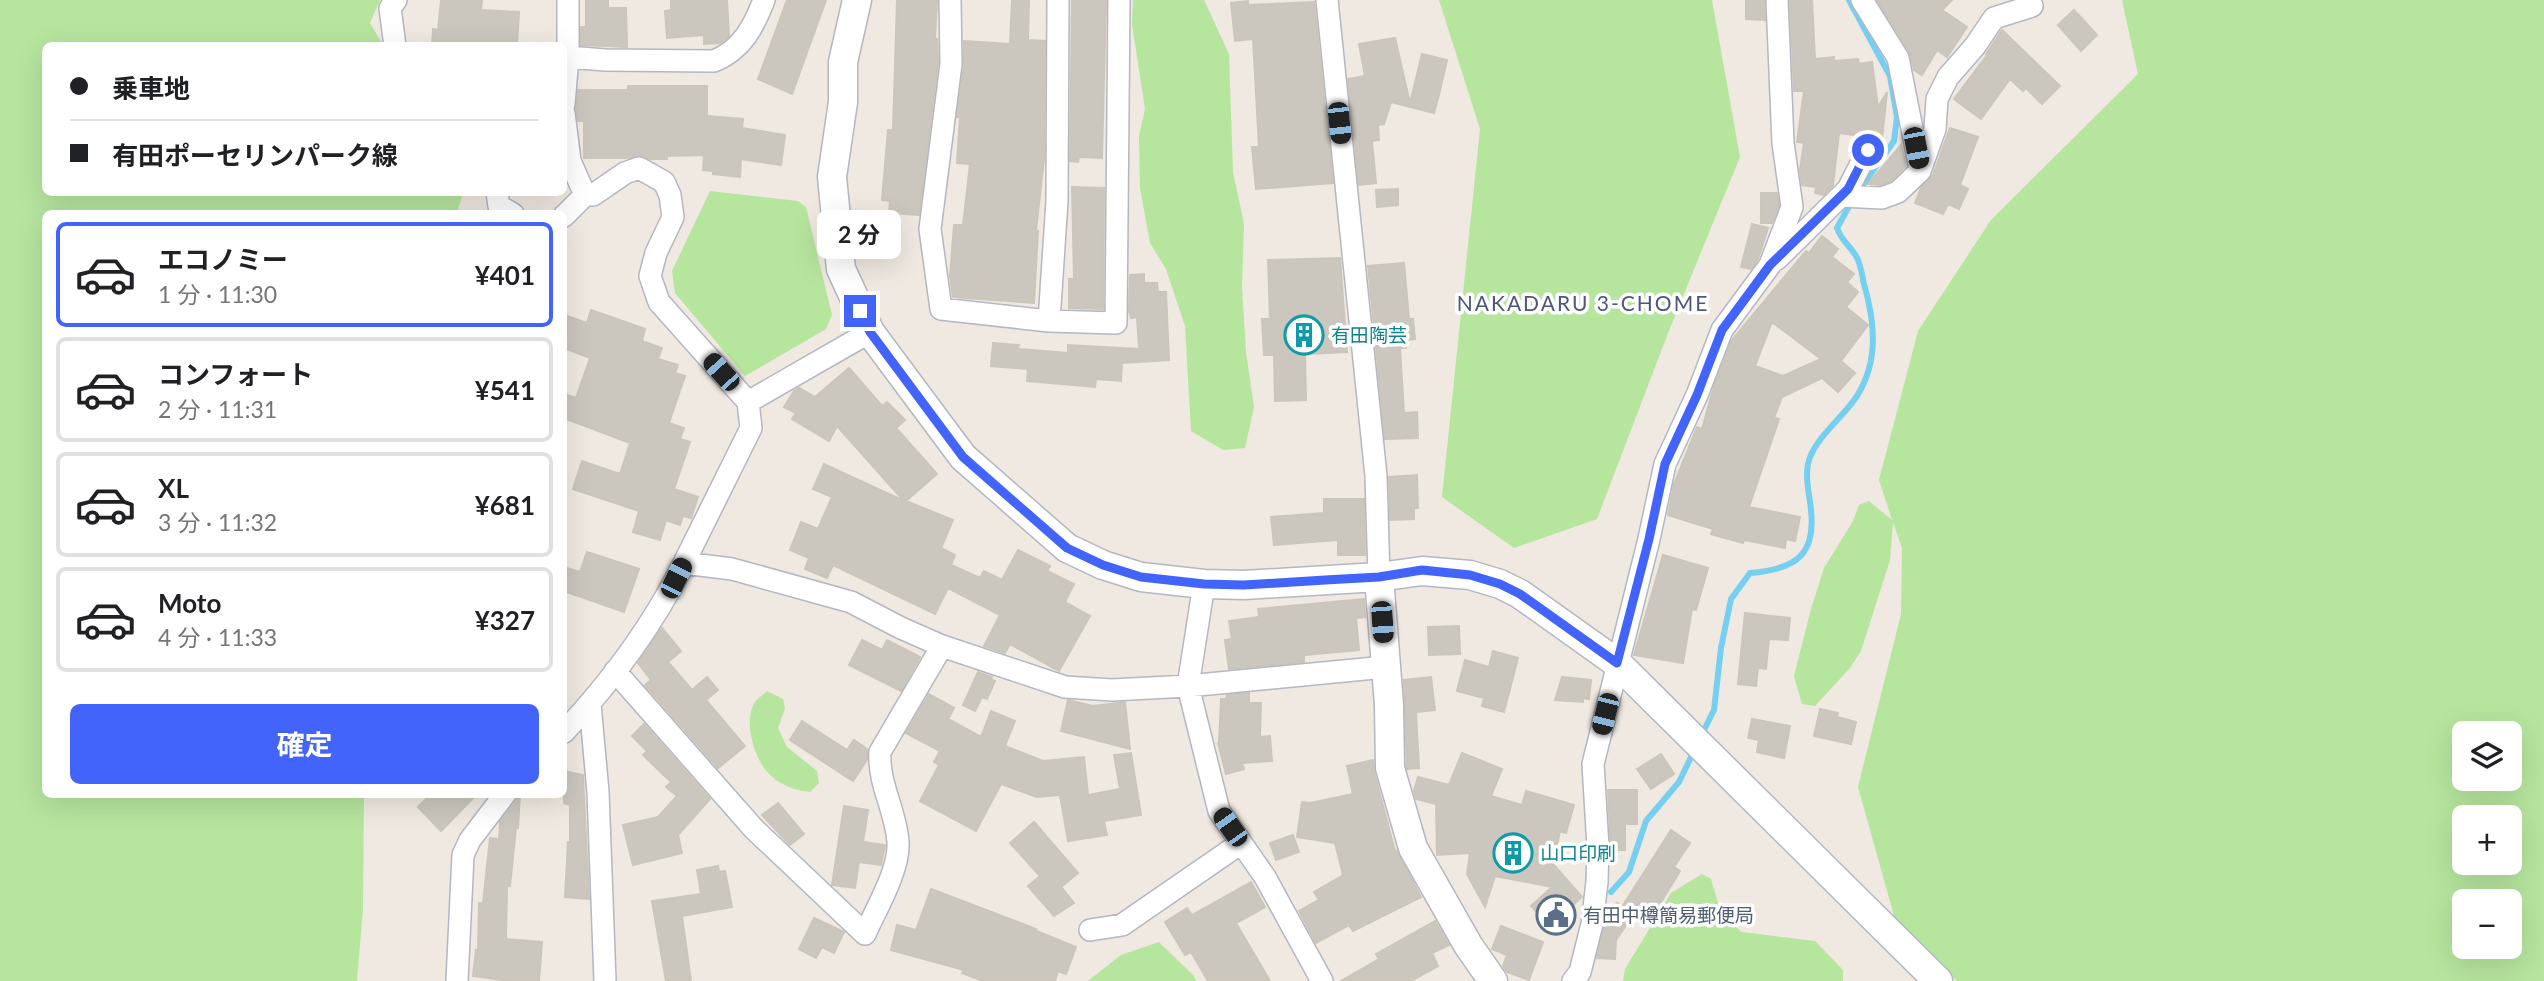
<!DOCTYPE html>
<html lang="ja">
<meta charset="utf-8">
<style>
body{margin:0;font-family:Lato,"Noto Sans JP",sans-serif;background:#f2f2f2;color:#202124;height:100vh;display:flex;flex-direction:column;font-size:26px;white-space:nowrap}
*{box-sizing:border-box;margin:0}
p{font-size:23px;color:#757577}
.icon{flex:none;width:38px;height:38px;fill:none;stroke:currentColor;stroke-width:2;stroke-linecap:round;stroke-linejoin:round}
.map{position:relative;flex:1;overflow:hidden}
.sheet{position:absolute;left:42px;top:210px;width:525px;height:588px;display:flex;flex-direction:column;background:#fff;border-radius:10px;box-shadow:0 7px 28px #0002}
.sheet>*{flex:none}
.guide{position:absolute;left:42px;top:42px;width:525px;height:154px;border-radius:10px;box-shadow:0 7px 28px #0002;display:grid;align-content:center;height:154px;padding:0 28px;background:#fff}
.fabs{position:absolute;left:2452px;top:721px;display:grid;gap:14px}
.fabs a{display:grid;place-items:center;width:70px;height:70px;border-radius:10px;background:#fff;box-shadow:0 7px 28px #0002;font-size:35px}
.end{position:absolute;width:32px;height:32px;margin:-16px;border:9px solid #4264fb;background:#fff;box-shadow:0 0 0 4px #fff}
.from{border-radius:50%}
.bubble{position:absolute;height:49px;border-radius:10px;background:#fff;box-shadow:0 7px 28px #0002;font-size:23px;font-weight:700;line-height:49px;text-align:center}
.car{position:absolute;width:21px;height:42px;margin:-21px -10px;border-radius:9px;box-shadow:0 0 5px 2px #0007;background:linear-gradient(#222 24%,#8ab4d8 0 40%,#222 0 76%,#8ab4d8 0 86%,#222 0)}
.guide b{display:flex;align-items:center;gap:24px;height:66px;font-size:26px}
.guide b+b{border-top:2px solid #e0e0e0}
.guide i{width:18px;height:18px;background:#202124}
ul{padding:12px 0 0;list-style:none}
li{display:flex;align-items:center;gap:21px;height:105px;margin:0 14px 10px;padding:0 14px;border:4px solid #e0e0e0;border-radius:10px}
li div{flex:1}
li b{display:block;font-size:26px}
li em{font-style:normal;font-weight:700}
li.active{border-color:#4264fb}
li>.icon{width:63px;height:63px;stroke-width:1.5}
.button{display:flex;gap:14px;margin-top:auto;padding:14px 28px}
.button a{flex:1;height:80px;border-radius:10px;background:#4264fb;color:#fff;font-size:28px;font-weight:700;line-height:80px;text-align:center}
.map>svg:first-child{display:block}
</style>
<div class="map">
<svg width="2544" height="981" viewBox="0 0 2544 981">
<rect width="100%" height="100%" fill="#efe9e1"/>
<path fill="#b6e59e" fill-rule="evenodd" d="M0 0H380L370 23 383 45 46 46V192L463 193 457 213 46 214V794L364 795 363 909 357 981H0Z
M1133 0H1204L1229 54 1233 172 1244 224 1242 287 1246 352 1254 407 1245 448 1223 450 1191 431 1185 326 1166 269 1150 243 1140 188 1139 136 1145 109 1132 24Z
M1439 0H1712L1740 157 1670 328 1597 519 1514 548 1442 497 1480 129Z
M2122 0H2544V981H1957L1896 923 1858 787 1901 614 1902 548 1893 522 1890 560 1861 651 1850 668 1815 706 1802 704 1794 676 1811 609 1824 568 1853 521 1859 505 1869 501 1892 520 1879 480 1918 331 1991 220 2138 74ZM2464 733H2510V779H2464ZM2464 817H2510V863H2464ZM2464 901H2510V947H2464Z
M710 191 798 201 806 207 832 315 826 329 745 376 675 293 672 271Z
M767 691 783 699 785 709 778 728 787 747 817 771 819 783 810 792C776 788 757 769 751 735 749 725 749 711 755 702 758 698 764 694 767 691Z
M1702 874 1711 879 1722 916 1742 932 1815 941 1843 970V981H1623L1625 969 1671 893Z
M1159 942 1194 976 1196 981H1088L1121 955Z"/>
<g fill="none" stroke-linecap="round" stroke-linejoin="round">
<path stroke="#75cff0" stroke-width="6" d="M1849 0 1890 76 1897 117 1894 141 1858 192
M1701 736 1714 710 1721 648 1731 599 1750 573C1799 569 1818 553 1810 502 1808 488 1804 469 1811 455 1820 434 1844 416 1857 396 1879 361 1875 322 1864 284 1862 276 1861 265 1857 258 1851 246 1842 242 1837 228L1852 201
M1611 892 1629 872 1646 821 1679 782 1695 749"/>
</g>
<path fill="#cbc7bf" stroke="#cbc5ba" stroke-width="2" fill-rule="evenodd" d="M441 0H482L481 10 519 12 517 46H432L433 29 438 30Z
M586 0H608V8H626L627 47 581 45V27H586Z
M671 0H727L729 36 720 43 704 44V35L667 38 665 11 671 10Z
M787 0H826L792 94 758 79Z
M897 0H937L935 39H937L938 63 919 215 889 213 890 201 882 200 888 130H893Z
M1012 0H1029L1028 40 1045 41 1044 159 1036 231H1038L1034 303 953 297 950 276 954 225H963L970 164 957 163 960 117H957L964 65V41L1010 44Z
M1072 0H1106L1102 158 1079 157 1078 162 1070 161Z
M1746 0H1764L1765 20 1746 19Z
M1790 0H1812L1815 59 1834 57V61L1858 59 1859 64 1872 62 1878 107 1887 92 1882 139 1839 133 1833 185 1824 195 1815 193 1816 187 1802 185 1800 170 1804 143 1797 142 1804 91H1794Z
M1877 0H1952L1942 10 1967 27 1947 57 1937 50 1922 75 1914 70 1909 51Z
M1248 1V5L1314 2 1333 183 1256 189 1252 147H1259L1253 39 1235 41 1231 3Z
M2074 10 2097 35 2081 51 2058 25Z
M2002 30 2060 86 2042 104 2026 88 2023 91 2010 79 1981 119 1954 99 1987 55 1986 54Z
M1395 38 1410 103 1422 54 1447 60 1439 95 1434 113 1391 102 1384 124 1378 125 1379 140 1372 141 1376 183 1359 185 1348 79 1365 76 1359 44Z
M628 86H707V116L743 119 742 128 785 135 781 165 741 159 740 177 713 174V171L703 170 704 155 667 156V159H650L640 155 628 158H584V121H578L576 108 578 90H628Z
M1950 128 1978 137 1960 185 1968 189 1959 209 1948 204 1943 214 1915 203 1921 188 1933 175Z
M1901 145 1906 166 1891 181 1880 185 1868 184Z
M1072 187 1104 188 1103 309 1069 308V279H1074Z
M1398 189V205L1377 207 1376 190Z
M1761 193H1777L1779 205 1772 223H1761Z
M1752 224 1768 228 1758 259 1751 269 1741 267Z
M1822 236 1838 249 1832 257 1854 274 1847 282 1858 292 1846 307 1868 325 1841 361 1855 373 1838 392 1822 378 1782 397 1774 418 1779 419 1749 507 1800 517 1795 541 1786 539 1785 548 1744 540 1743 543 1711 534 1713 529 1668 515 1674 484 1697 427 1702 429 1714 386 1732 340 1806 251 1809 253ZM1772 322 1821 359 1783 376 1755 366Z
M1340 258 1347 352 1305 354 1306 400 1275 401 1274 355H1264L1262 319H1270L1268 260Z
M1404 263 1409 319H1413L1415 339 1405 340 1406 348H1400L1404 413 1417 412 1418 438 1385 439 1368 266Z
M1144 274V283H1157L1158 292H1166L1169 360 1122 363 1121 381 1096 379 1095 387 1027 381 1028 369 991 366 993 343 1019 345 1018 349 1068 353V345L1139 349 1137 317 1131 318 1129 311 1130 275Z
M591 310 645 329 642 341 662 348 658 359 678 365 675 373 685 376 669 423 684 428 680 439 690 442 674 489 698 497 691 518 683 516 680 525 666 520 660 540 633 532 639 511 573 489 582 461 620 474 630 443 564 418V394L576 398 590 358 564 348V315L587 323Z
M849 368 882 406 887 402 905 420 896 428 937 474 906 501 953 520 941 548 955 555 951 565 980 578 984 571 1002 580 1018 550 1050 566 1047 571 1074 584 1065 602 1090 616 1059 671 1010 644 1005 653 984 646 1000 615 948 588 935 614 833 565 827 578 805 569 809 558 790 550 801 522 818 529 832 497 813 489 824 464 904 501 837 426 829 441 792 419 796 413 784 407 794 391 799 388 815 397Z
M1417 475 1418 508H1414V519L1390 520 1389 477Z
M1324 499H1364L1365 555H1338V540L1274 545 1271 517 1324 513Z
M587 552 639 569 624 612 564 591V567L580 572Z
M1663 555 1708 568 1696 610 1692 609 1683 663 1634 655Z
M1364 599 1365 617 1356 618 1359 650 1304 655V662L1229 669 1225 640 1232 639 1229 621 1259 617 1258 609Z
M1745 613 1790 618 1788 640 1769 639 1766 669 1758 668 1756 686 1738 684Z
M1459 626 1460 654 1429 655 1428 627Z
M662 628 681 651 668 662 692 690 707 677 718 690 706 700 745 746 718 768 645 685 651 680 638 663Z
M862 640 882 650 887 640 920 657 901 691 849 665Z
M1493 651 1518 658 1504 712 1482 706 1484 698 1457 691 1465 660 1489 667Z
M978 672 992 677 991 679 995 681 987 699 982 697 975 711 963 705Z
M1431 677 1435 710 1416 712 1419 768 1407 769 1404 680Z
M1562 677 1591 680 1589 699 1583 698V702L1555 700Z
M1249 693V703H1261L1260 737 1270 736 1272 761 1242 763 1244 769 1226 774 1218 743 1219 742 1221 699H1226L1227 695Z
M929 694 954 708 948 719 981 737 991 711 1015 721 1005 746 1043 761 1084 757 1088 795 1120 789 1114 755 1131 753 1141 815 1104 821 1107 835 1068 841 1060 795 1037 797 1001 784 976 831 920 801 939 765 934 762 940 751 906 733Z
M1068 700 1093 706 1125 702 1130 749 1061 731Z
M1820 709 1838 713 1837 717 1856 722 1851 744 1814 736Z
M1752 719 1790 726 1784 758 1757 752 1759 740 1748 738Z
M802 721 847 750 854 740 867 749V760L853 781 790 740Z
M644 724 710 799 678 835 682 853 633 865 623 825 658 817 677 796 666 787 671 782 643 755 647 751 632 736Z
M1462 753 1502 769 1491 796 1522 805 1526 791 1574 805 1566 833 1560 831 1553 864 1582 897 1550 926 1531 906 1552 887 1495 876 1485 907 1467 874 1470 853 1437 855 1436 804 1416 799 1414 791 1418 777 1449 785Z
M1661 754 1674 774 1651 789 1637 769Z
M1373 760 1374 772 1396 855 1397 851 1421 897 1353 931 1349 925 1316 943 1299 911 1319 900 1314 892 1343 875 1335 843 1297 837 1302 802 1310 803 1353 794 1347 766Z
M564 771 583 775 589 899 565 897 568 842H570V805L564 803Z
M1608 790H1637V824H1625V850H1611Z
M431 794H477L441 831 418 807Z
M518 794H520L518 828H516L510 886H507L506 939 542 942 539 981H508L473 976 476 950 478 951 479 903H483L490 838 499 839 500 822 515 802Z
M778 803 804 834 790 845 762 815Z
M844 806 868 810 863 842 885 845 881 865 859 862 855 888 832 885Z
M1034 822 1078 873 1061 887 1074 903 1054 916 1028 886 1040 876 1010 843Z
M1671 830 1690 843 1674 867 1680 871 1657 909 1643 901 1616 940 1615 959 1597 958 1606 918 1617 903 1622 907Z
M1293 835 1299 852 1276 860 1270 843Z
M718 866 719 872 725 871 732 907 682 916 691 981H666L652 901 701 894 697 870Z
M1251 882 1265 907 1236 923 1270 981H1208L1191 952 1185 955 1165 922 1187 908 1192 915Z
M931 889 1036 929 1034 930 1076 947 1066 974 1058 971 1055 981H983L962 973 964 970 891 950 897 925 916 930Z
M814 918 844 932 834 953 822 947 816 958 799 949Z
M1435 921 1449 945 1432 953 1438 966 1411 981H1341L1379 959 1376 954Z
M1501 926 1543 942 1529 980 1507 972 1503 966 1507 955 1492 949Z"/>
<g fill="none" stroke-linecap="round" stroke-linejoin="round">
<g stroke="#b4b7c1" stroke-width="24">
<path id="street" d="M950 0 951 64 930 229 941 309 1049 321 1057 201 1058 0
M1327 0 1376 476 1379 577
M1862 0 1898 58 1920 169
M395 46 390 8 396 0
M568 57 605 60 714 61C742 50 754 26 764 0
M564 104 568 57V0
M564 113 570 161 585 195
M497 192 499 206 513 214
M1841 196 1882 198 1898 192 1920 171 1935 129 1937 99 1948 77 1975 46 1994 18 2032 6
M564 216 585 195H593L625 173 639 168 664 182 670 195 673 217 656 253 650 276 659 302 748 402 751 428 684 563 732 569 851 602 901 628 942 646 1065 687 1112 690 1188 686 1385 667
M1777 259 1848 189 1868 150
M1049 321 1116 323 1119 0
M748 402 870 332
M1204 584 1188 686 1219 811 1265 877 1322 981
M615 671 754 829 865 934C876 909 900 869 898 842 896 811 878 784 880 752L942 646
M590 704 598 792 605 981
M564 732C611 682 653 625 684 563
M1090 930 1122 925 1241 843
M457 981 463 855 470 840 505 794
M1573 981 1580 972 1592 924 1597 882 1598 847 1593 764 1649 539 1665 464 1697 395 1722 330 1770 265 1792 207 1783 143 1777 0"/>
</g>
<g stroke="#b4b7c1" stroke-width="31">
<path id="secondary" d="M857 0 843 62V102L832 177 841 269 870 332 963 457 1067 548 1103 565 1141 577 1204 584 1244 585 1379 577 1422 571 1470 575 1500 584 1520 594 1617 663 1938 981
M1379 577 1389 705 1390 768 1413 848 1468 945 1493 981"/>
</g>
<use href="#street" stroke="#fff" stroke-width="21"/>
<use href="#secondary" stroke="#fff" stroke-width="28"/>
</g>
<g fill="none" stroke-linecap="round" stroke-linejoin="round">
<path stroke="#4264fb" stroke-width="9" d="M860 311 870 332 963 457 1067 548 1103 565 1141 577 1204 584 1244 585 1325 580 1379 577 1422 570 1470 575 1500 584 1520 594 1617 663 1649 539 1665 464 1697 395 1722 330 1770 265 1848 189 1868 150"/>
</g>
<defs>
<g id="building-ring" transform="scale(2.0125)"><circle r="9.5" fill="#fff" stroke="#0f9aa8" stroke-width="1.5"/><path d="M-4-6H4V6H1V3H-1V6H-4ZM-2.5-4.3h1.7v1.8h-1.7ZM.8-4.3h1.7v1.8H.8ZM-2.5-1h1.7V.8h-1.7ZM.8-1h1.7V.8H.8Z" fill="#0f9aa8"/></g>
<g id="civic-ring" transform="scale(2.0125)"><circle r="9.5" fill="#fff" stroke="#5c6f8a" stroke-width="1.5"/><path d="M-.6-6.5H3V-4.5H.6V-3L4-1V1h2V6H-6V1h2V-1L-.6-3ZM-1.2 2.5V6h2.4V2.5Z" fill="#5c6f8a"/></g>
</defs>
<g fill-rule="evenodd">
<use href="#building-ring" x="1304" y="335"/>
<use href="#building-ring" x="1513" y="853"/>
<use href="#civic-ring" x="1556" y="915"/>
</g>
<g text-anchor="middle" stroke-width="7" stroke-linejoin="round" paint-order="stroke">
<g font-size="19" fill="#0d838f" stroke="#fff" text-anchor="start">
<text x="1331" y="342">有田陶芸</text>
<text x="1540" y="860">山口印刷</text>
</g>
<g font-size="19" fill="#4e5e75" stroke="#fff" text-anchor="start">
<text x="1583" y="922">有田中樽簡易郵便局</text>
</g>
<g font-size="21" letter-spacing="2" fill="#4d5680" stroke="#fff">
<text x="1583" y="311">NAKADARU 3-CHOME</text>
</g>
</g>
</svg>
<div class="fabs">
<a><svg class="icon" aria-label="layers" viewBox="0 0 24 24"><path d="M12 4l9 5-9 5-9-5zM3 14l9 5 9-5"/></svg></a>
<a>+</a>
<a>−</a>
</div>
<i class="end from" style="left:1868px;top:150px"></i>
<i class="end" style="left:860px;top:311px"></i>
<div class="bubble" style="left:817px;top:210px;width:84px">2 分</div>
<i class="car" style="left:1339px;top:123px;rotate:174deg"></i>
<i class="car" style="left:1916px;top:148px;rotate:169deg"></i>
<i class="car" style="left:721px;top:372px;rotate:318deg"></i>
<i class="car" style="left:676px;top:578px;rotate:26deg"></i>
<i class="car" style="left:1382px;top:622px;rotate:176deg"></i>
<i class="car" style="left:1605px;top:714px;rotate:194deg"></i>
<i class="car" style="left:1230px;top:827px;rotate:325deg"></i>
<div class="guide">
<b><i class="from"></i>乗車地</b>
<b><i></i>有田ポーセリンパーク線</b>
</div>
<section class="sheet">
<ul>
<li class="active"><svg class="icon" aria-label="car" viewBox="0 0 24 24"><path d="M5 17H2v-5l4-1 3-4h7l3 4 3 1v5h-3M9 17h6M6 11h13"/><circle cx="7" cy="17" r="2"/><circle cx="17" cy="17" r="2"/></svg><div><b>エコノミー</b><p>1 分 · 11:30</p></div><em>¥401</em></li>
<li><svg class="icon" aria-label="car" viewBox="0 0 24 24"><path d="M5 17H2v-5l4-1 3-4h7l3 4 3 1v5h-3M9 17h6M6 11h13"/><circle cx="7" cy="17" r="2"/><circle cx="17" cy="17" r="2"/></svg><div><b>コンフォート</b><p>2 分 · 11:31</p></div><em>¥541</em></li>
<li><svg class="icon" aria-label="car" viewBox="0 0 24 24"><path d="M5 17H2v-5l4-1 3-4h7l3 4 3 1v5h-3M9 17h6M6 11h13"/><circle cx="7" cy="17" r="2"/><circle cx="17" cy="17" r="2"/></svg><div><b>XL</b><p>3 分 · 11:32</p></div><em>¥681</em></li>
<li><svg class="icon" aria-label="car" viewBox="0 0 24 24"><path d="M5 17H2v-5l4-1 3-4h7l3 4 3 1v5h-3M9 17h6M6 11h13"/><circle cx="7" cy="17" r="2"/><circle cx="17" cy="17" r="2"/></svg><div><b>Moto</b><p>4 分 · 11:33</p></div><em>¥327</em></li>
</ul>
<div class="button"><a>確定</a></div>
</section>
</div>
